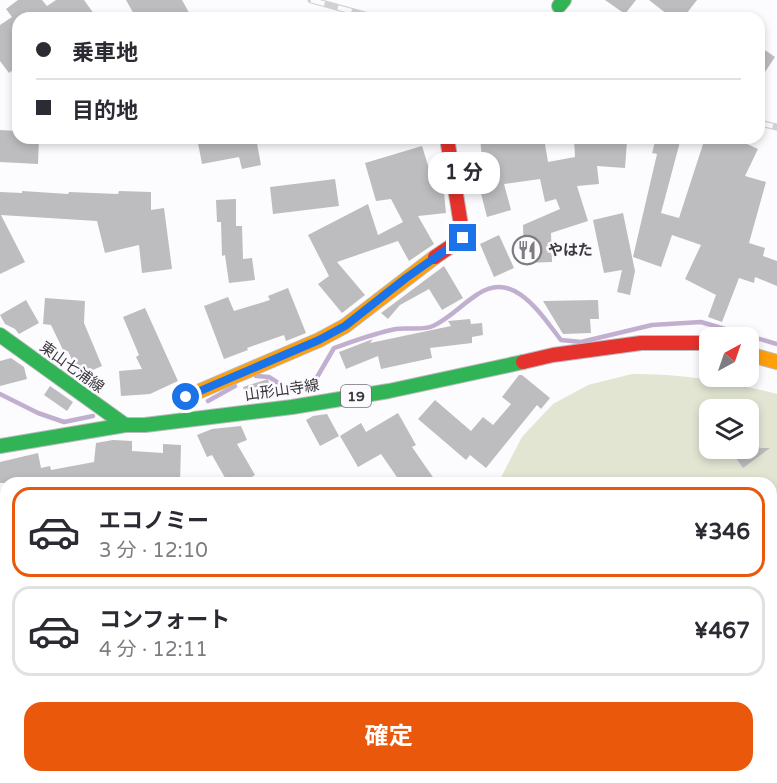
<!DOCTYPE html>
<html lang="ja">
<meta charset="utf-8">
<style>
body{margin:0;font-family:"Varela Round","Noto Sans JP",sans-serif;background:#f7f7f7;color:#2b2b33;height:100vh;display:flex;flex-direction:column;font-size:22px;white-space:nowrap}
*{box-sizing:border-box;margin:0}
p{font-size:20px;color:#7c7c81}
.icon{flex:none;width:33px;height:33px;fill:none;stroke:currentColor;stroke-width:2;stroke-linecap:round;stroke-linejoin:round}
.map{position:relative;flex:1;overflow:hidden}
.drawer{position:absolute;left:0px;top:477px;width:777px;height:306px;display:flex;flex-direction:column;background:#fff;border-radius:18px 18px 0 0;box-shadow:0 3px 9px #0003}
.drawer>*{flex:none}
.hud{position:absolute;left:12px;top:12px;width:753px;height:132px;border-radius:18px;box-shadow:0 3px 9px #0003;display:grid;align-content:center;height:132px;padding:0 24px;background:#fff}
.needle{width:39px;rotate:40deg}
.buttons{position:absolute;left:699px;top:327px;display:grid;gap:12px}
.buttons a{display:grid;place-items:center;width:60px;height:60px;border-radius:12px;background:#fff;box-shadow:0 3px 9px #0003;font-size:30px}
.end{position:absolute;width:27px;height:27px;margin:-14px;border:8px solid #1a73e8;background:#fff;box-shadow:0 0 0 3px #fff}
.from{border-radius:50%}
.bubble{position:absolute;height:42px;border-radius:18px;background:#fff;box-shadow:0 3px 9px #0003;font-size:20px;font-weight:700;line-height:42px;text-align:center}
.hud b{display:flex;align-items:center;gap:21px;height:57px;font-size:22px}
.hud b+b{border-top:2px solid #e1e1e2}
.hud i{width:15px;height:15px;background:#2b2b33}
ul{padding:10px 0 0;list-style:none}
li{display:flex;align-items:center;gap:18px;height:90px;margin:0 12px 9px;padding:0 12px;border:3px solid #e1e1e2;border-radius:18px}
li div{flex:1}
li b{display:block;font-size:22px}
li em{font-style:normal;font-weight:700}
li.selected{border-color:#ea580c}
li>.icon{width:54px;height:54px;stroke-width:1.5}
.cta{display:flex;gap:12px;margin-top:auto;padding:12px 24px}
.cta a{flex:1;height:69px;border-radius:18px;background:#ea580c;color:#fff;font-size:24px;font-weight:700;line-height:69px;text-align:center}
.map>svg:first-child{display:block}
</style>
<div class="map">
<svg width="777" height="783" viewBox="0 0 777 783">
<rect width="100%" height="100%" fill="#fcfbfe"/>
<path fill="#e1e5d2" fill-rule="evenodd" d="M632 374C685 374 726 381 777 394V783H624L621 777H771V483H498L522 437 553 404 588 385ZM710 410H748V448H710Z"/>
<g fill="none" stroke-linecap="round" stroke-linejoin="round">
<path stroke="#c1afcf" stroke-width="4.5" d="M256 376 269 377 289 390 316 379 334 348C354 341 375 333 396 329 408 327 422 331 433 326 450 318 462 304 478 294 514 269 542 316 561 340L581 342 652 325 701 322 777 344
M0 394 38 413 64 422 93 416
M208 401 235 386"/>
</g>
<path fill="#bdbcbe" d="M18 0H42L47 6 56 0H84L97 18H18V66L9 73 0 61V25L12 17 6 9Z
M126 0H182L192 18H136Z
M605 0H636L625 14Z
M649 0H697L683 18H672Z
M759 46 775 57 759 81Z
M0 130 18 131V138H39L38 164 0 162Z
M197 138H256L261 165 242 169 239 157 202 164Z
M480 138H509L510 142 544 138 548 162 575 157 574 139 595 138 627 141 625 168 597 166 599 184 577 186 588 221 551 233 552 262 524 263 523 225 560 209 556 199 545 202 540 179 504 184 511 210 487 217 475 170 483 168Z
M656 138H681L661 213 679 218 705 138H734L758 149 745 176 766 182 749 243 765 248 763 256 777 261V286L755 277 754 283 739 278 722 322 708 317 716 295 685 279 701 245 672 235 661 267 633 257 657 154 652 153Z
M422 146 435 188 443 187 444 193 446 213 418 216 434 244 409 261 398 241 337 262 365 295 342 313 318 284 329 276 308 235 368 204 378 235 403 222 391 199 376 201 365 163Z
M335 179 339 206 273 214 270 187Z
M22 191 68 194 69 192 118 194 119 191 151 192V210L164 208 172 269 142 273 139 245 105 253 97 221 1 215 25 262 0 274V192L22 193Z
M236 199V226H242L243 259 252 258 255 280 229 283 225 255 222 256 221 222H217L216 200Z
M623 213 635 271 630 295 617 292 622 270 604 273 593 220Z
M499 235 514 268 494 277 480 244Z
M444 266 463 298 442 310 429 289 400 305 388 319 381 313Z
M288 288 306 333 286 341 284 335 247 348 248 350 224 359 204 306 228 297 234 311 270 300 268 296Z
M45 298 85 301 84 323 102 366 79 376 68 351 64 352 51 325 43 324Z
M26 300 39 323 19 334 15 329 5 324 0 315Z
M598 300 599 319H590L591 333 563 334 543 301Z
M145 308 178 381 150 394 121 396 119 371 142 369 136 357 139 355 123 317Z
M470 319 471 324 482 323 483 335 472 337V343L430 348 432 358 381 369 378 356 346 369 339 352 373 339 370 343 451 326 448 321Z
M11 358 24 367 27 379 0 386V361Z
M519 375H522L550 398 541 409 537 405 486 468 470 455 466 460 418 419 435 400 471 431 483 417 493 425 511 404 502 397Z
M268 379 272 394 247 399 243 387Z
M50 386 73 402 67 411 44 395Z
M398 413 416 445 412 447 437 483H401L381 454 358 467 340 436 361 423 366 432Z
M327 414 339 436 320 446 306 420 313 416Z
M241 426 247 440 237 444 255 475 242 483H228L212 455 207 457 197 435 212 429Z
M748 432 760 448H770L743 468 729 448H748Z
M113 440 132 441V451L163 453V444L181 445 180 483H0V462L38 453 41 468 50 466 51 470 94 462 96 443Z"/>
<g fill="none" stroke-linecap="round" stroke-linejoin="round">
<g stroke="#bcbbbd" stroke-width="16">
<path id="fast" d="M559 6 564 0
M0 335 125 425
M0 446 125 425H145L292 407 389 391 523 362"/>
</g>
<g stroke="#bcbbbd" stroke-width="16">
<path id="slow" d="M748 354 777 362
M186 397 319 340 345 326 435 257"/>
</g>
<g stroke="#bcbbbd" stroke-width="16">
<path id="jam" d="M435 257 463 238 447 138
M523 362 553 355 641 343H701L710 345"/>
</g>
<use href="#fast" stroke="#30b455" stroke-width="14"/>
<use href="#slow" stroke="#ff9f0a" stroke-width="14"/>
<use href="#jam" stroke="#e5322d" stroke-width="14"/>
<g stroke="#d1d0d2" stroke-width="7">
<path id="rail" d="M311 0 376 18
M759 123 777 127"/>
</g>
<use href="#rail" stroke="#fcfaff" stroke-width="4.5" stroke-dasharray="14" stroke-linecap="butt"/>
</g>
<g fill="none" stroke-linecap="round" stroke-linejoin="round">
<path stroke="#1a73e8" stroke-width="8" d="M186 397 319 340 345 326 406 278 463 238"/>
</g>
<defs>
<g id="restaurant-ring" transform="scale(1.5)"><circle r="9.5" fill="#fcfaff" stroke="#7e7c7f" stroke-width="1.5"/><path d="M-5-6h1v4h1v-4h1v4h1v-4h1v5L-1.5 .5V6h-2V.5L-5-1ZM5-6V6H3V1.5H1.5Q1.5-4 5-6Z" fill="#7e7c7f"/></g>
</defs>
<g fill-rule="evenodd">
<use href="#restaurant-ring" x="527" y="250"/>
</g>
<g text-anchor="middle" stroke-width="5" stroke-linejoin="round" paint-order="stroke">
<rect fill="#fcfaff" stroke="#747276" stroke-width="1.5" x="341" y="385" width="30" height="22" rx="4.5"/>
<g font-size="14" font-weight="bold" fill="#3a383b">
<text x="356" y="401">19</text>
</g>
<g font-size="15" font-weight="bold" fill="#3a383b" stroke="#fcfaff" text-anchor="start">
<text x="548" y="255">やはた</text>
</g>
<g font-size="15" fill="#3a383b" stroke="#fcfaff">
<text transform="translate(72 367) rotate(36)" y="5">東山七浦線</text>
<text transform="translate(282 390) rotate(-8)" y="5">山形山寺線</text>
</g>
</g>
</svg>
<div class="buttons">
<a><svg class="needle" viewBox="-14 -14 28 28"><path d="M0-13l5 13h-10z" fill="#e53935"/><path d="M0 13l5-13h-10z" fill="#7c7c81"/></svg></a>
<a><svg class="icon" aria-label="layers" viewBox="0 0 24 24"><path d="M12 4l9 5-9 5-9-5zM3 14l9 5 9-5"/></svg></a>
</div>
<i class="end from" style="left:186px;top:397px"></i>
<i class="end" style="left:463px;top:238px"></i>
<div class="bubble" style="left:428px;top:152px;width:72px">1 分</div>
<div class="hud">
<b><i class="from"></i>乗車地</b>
<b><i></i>目的地</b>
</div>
<section class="drawer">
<ul>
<li class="selected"><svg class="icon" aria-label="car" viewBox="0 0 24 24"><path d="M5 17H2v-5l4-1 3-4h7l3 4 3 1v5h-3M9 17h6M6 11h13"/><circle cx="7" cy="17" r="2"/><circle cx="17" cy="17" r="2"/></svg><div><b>エコノミー</b><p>3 分 · 12:10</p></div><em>¥346</em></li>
<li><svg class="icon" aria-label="car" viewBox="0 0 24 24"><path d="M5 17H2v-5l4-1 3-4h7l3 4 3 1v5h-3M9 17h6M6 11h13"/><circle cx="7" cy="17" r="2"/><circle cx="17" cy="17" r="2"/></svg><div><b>コンフォート</b><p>4 分 · 12:11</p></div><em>¥467</em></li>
</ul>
<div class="cta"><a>確定</a></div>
</section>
</div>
